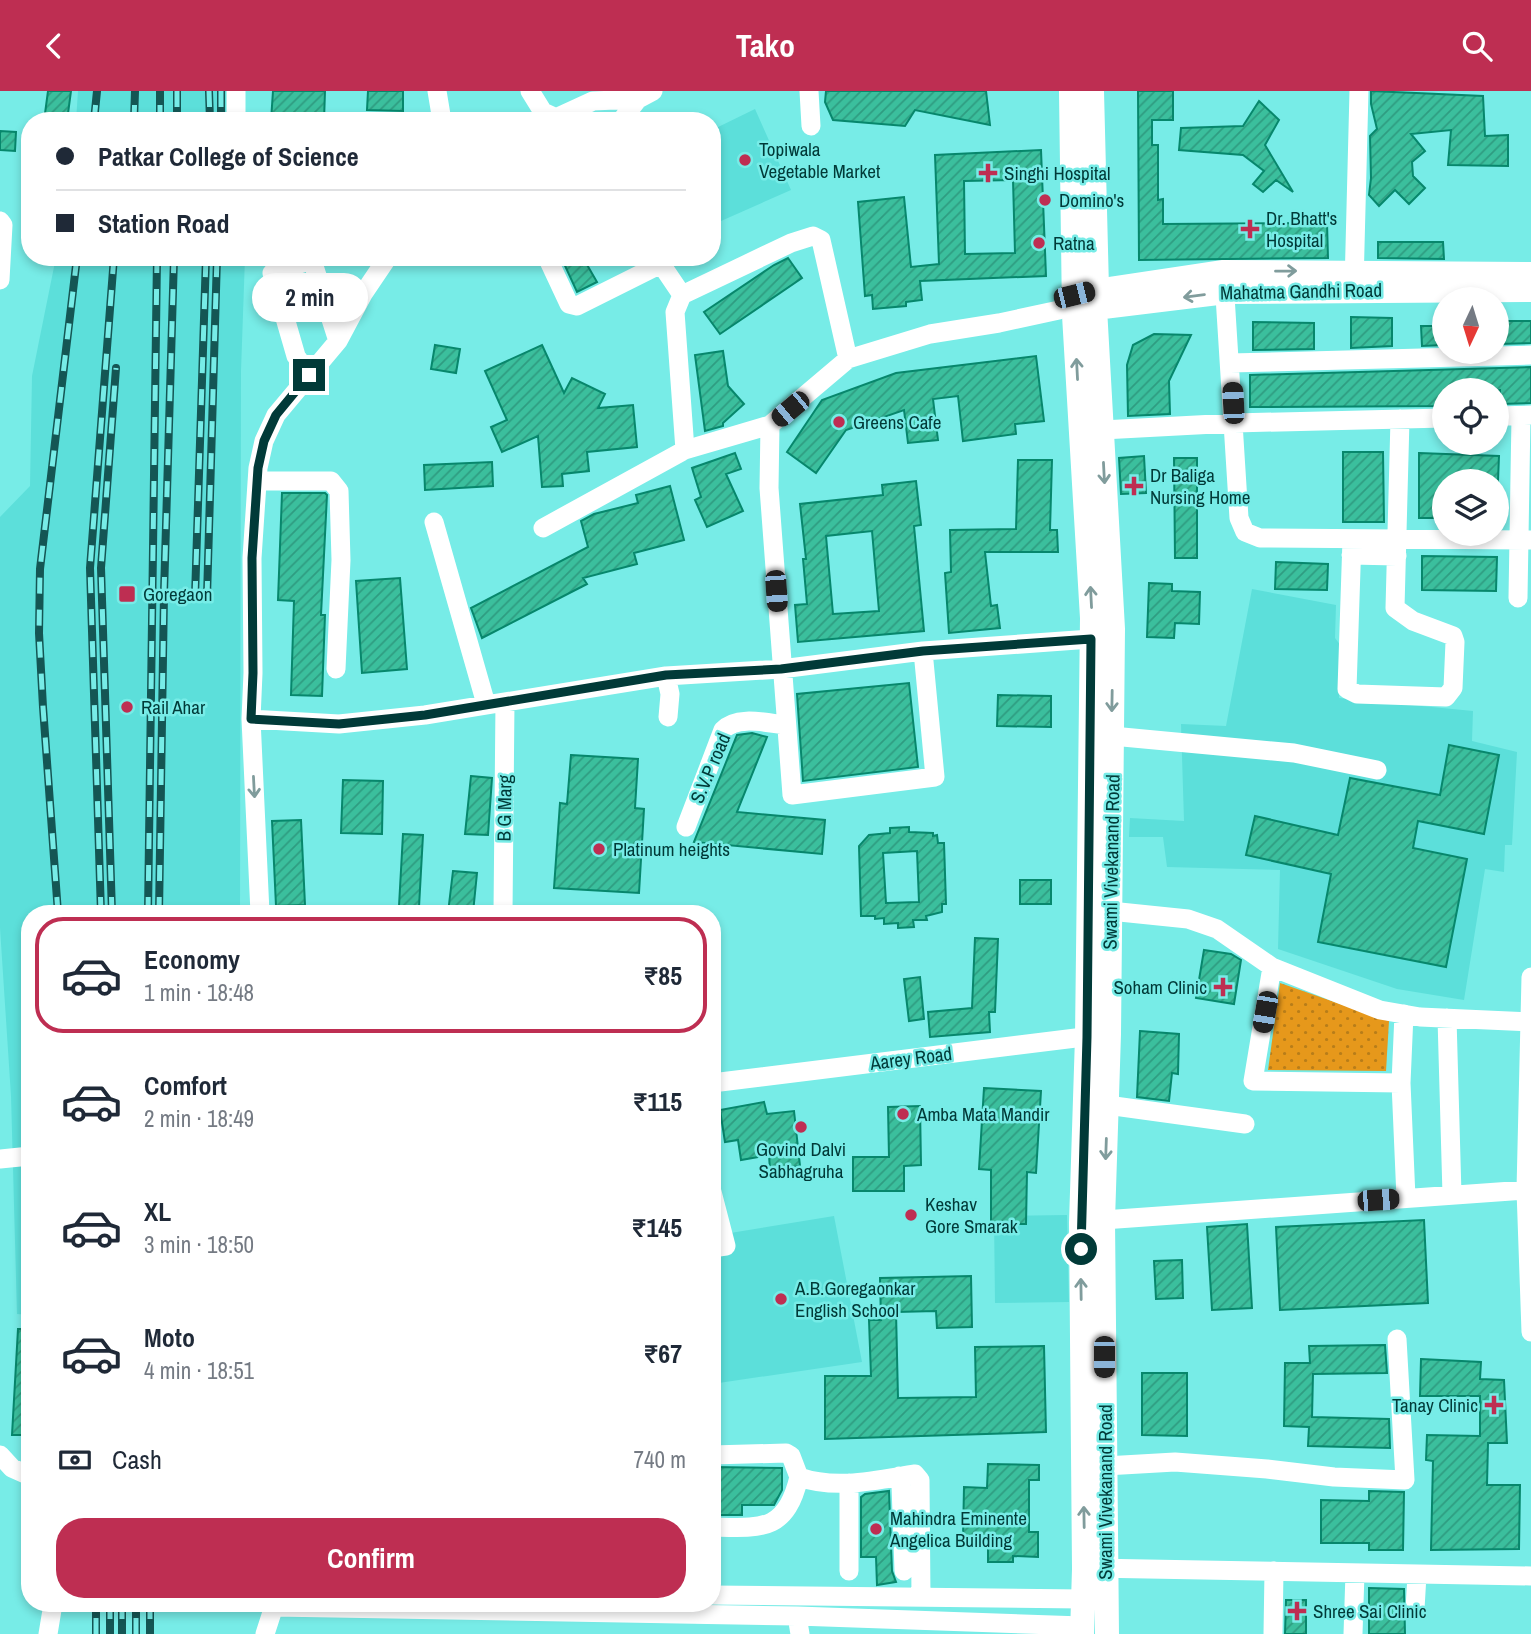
<!DOCTYPE html>
<meta charset="utf-8">
<style>
body{margin:0;font-family:"Archivo Narrow",sans-serif;background:#f6f6f7;color:#1f2937;height:100vh;display:flex;flex-direction:column;font-size:26px;white-space:nowrap}
*{box-sizing:border-box;margin:0}
p{font-size:23px;color:#747a83}
.icon{flex:none;width:38px;height:38px;fill:none;stroke:currentColor;stroke-width:2;stroke-linecap:round;stroke-linejoin:round}
.map{position:relative;flex:1;overflow:hidden}
.details{position:absolute;left:21px;top:814px;width:700px;height:707px;display:flex;flex-direction:column;background:#fff;border-radius:28px;box-shadow:0 4px 10px #0003}
.details>*{flex:none}
.guide{position:absolute;left:21px;top:21px;width:700px;height:154px;border-radius:28px;box-shadow:0 4px 10px #0003;display:grid;align-content:center;height:154px;padding:0 35px;background:#fff}
.needle{width:46px;rotate:184deg}
.buttons{position:absolute;left:1432px;top:196px;display:grid;gap:14px}
.buttons a{display:grid;place-items:center;width:77px;height:77px;border-radius:50%;background:#fff;box-shadow:0 4px 10px #0003;font-size:35px}
.end{position:absolute;width:32px;height:32px;margin:-16px;border:9px solid #013a38;background:#fff;box-shadow:0 0 0 4px #fff}
.from{border-radius:50%}
.bubble{position:absolute;height:49px;border-radius:24px;background:#fff;box-shadow:0 4px 10px #0003;font-size:23px;font-weight:800;line-height:49px;text-align:center}
.car{position:absolute;width:21px;height:42px;margin:-21px -10px;border-radius:9px;box-shadow:0 0 5px 2px #0007;background:linear-gradient(#222 24%,#8ab4d8 0 40%,#222 0 76%,#8ab4d8 0 86%,#222 0)}
.guide b{display:flex;align-items:center;gap:24px;height:66px;font-size:26px}
.guide b+b{border-top:2px solid #e0e1e3}
.guide i{width:18px;height:18px;background:#1f2937}
ul{padding:12px 0 0;list-style:none}
li{display:flex;align-items:center;gap:21px;height:116px;margin:0 14px 10px;padding:0 21px;border:4px solid transparent;border-radius:28px}
li div{flex:1}
li b{display:block;font-size:26px}
li em{font-style:normal;font-weight:800}
li.active{border-color:#be2e52}
li>.icon{width:63px;height:63px;stroke-width:1.5}
.pay{display:flex;align-items:center;gap:18px;height:77px;padding:0 35px;font-size:26px}
.pay p{margin-inline-start:auto}
.action{display:flex;gap:14px;margin-top:auto;padding:14px 35px}
.action a{flex:1;height:80px;border-radius:28px;background:#be2e52;color:#fff;font-size:28px;font-weight:800;line-height:80px;text-align:center}
header{display:flex;justify-content:space-between;align-items:center;height:91px;padding:0 35px;background:#be2e52;color:#fff;font-size:32px;font-weight:800}
.map>svg:first-child{display:block}
</style>
<header><svg class="icon" aria-label="back" viewBox="0 0 24 24"><path d="M15 5l-7 7 7 7"/></svg>Tako<svg class="icon" aria-label="search" viewBox="0 0 24 24"><circle cx="10" cy="10" r="6"/><path d="M15 15l6 6"/></svg></header>
<div class="map">
<svg width="1531" height="1543" viewBox="0 0 1531 1543">
<defs>
<pattern id="grass-dots" width="8" height="8" patternUnits="userSpaceOnUse" patternTransform="scale(1.75)"><rect width="8" height="8" fill="#e6981b"/><path d="M2 2h.1M6 6h.1" fill="none" stroke="#b87d19" stroke-width="1.8" stroke-linecap="round"/></pattern>
<pattern id="building-hatch" width="6" height="6" patternUnits="userSpaceOnUse" patternTransform="scale(1.75)"><rect width="6" height="6" fill="#3bbf9d"/><path d="M-1 1l2-2M0 6l6-6M5 7l2-2" fill="none" stroke="#2f9c81"/></pattern>
</defs>
<rect width="100%" height="100%" fill="#77ece7"/>
<path fill="#5cdfda" d="M78 0H244L245 30H76Z
M755 18 791 99 712 134V39Z
M56 166H245L241 280 240 822H30V1224L17 1223 11 1005 0 837V426L30 395 32 285Z
M1252 498 1336 514 1335 547 1341 555 1339 607 1473 620 1472 650 1517 661 1512 754H1505L1504 781 1485 778 1464 909 1397 898 1278 858 1280 779 1167 776 1163 746H1129L1130 727 1184 730 1181 633 1226 635Z
M1067 1124 1069 1211 995 1212 994 1125Z
M834 1125 862 1271 712 1293V1145Z"/>
<path fill="url(#grass-dots)" d="M1280 892 1389 930 1386 980 1268 979Z"/>
<path fill="url(#building-hatch)" stroke="#07876c" stroke-width="2" fill-rule="evenodd" d="M48 0H71L67 30H44Z
M273 0H325L324 30H271Z
M368 0H403V20L367 19Z
M826 0H986L990 34 915 19 905 35 833 29 825 11Z
M1138 0H1173V29H1152V54H1158V109L1163 108V133L1327 132 1328 167 1139 169Z
M1371 0 1483 5 1485 45 1508 44V75L1448 74 1451 39 1411 43 1425 60 1412 71 1413 85 1425 97 1409 113 1395 99 1379 115 1369 104 1371 87 1370 45 1377 38 1371 13Z
M1259 10 1279 29 1265 54 1293 101 1276 89 1263 101 1253 93 1264 80 1243 64 1179 59 1181 37 1243 35Z
M0 40 16 41 15 60 0 59Z
M1041 59 1046 185 920 190 922 209 906 211V215L873 218 872 204 865 205 858 111 904 106 911 176 939 173 935 64ZM1013 89 1015 162 965 163 964 90Z
M1378 151H1443L1444 168 1378 167Z
M561 166H579L583 174 586 172 597 191 577 201Z
M788 167 802 187 720 243 704 221 774 174Z
M1351 226 1392 227V255L1351 257Z
M1498 230H1531V252L1498 253Z
M1253 231 1314 232V258L1253 259Z
M1421 235H1444V254L1422 255Z
M1154 243 1191 244 1169 290 1170 323 1128 325 1127 274 1133 254Z
M435 254 460 258 456 282 431 278Z
M542 254 564 302 572 287 605 303 598 317 633 314 637 356 587 361 589 380 562 383 563 395 542 396 538 345 502 361 491 336 507 329 485 280Z
M723 260 728 295 744 313 723 332V335L705 340 695 264Z
M1036 265 1044 330 1015 333 1016 343 963 350 958 305 933 308 938 349 908 352 904 319 846 339 816 382 787 361 822 309 896 282Z
M1531 276V312L1500 313V299H1444V315L1250 316V284Z
M1343 361H1383L1384 431H1343Z
M735 362 741 378 726 383 743 420 707 436 695 409 701 406 692 377Z
M1419 362 1499 365 1498 390H1444V427H1419Z
M1144 365 1146 402 1121 403 1119 367Z
M1174 367H1197V467H1175Z
M1018 369H1052L1050 439H1057L1058 461H985L991 515 997 514 1000 537 949 542 945 482 951 481 950 439 1016 438Z
M492 371 493 395 425 399 424 374Z
M916 390 921 434 914 435 924 540 798 551 795 514 807 513 803 468H806L800 413 883 404 882 394ZM872 440 879 520 833 523 826 445Z
M670 395 684 449 634 462 637 473 583 487 587 493 482 547 471 517 588 456 581 430 594 423 638 412 636 404Z
M282 402H325L327 404 321 524H325L322 605 291 604 294 510 278 509Z
M1422 465 1497 466 1496 500 1422 499Z
M1276 471 1328 473 1327 499 1275 498Z
M400 487 407 578 362 582 356 490Z
M1149 492 1172 493V500L1200 501 1199 533 1175 532 1174 547 1147 546Z
M909 592 918 676 803 690 797 603Z
M998 604 1051 605V636L997 635Z
M752 642 767 646 737 721 825 729 822 763 694 751 737 644Z
M1449 654 1499 664 1484 743 1418 730 1413 757 1467 768 1446 876 1318 851 1331 783 1246 764 1255 725 1338 744 1350 687 1440 704Z
M571 664 638 668 635 717 644 718 639 802 554 797 560 712 567 713Z
M471 685 492 687 488 744 465 743Z
M343 689 383 690 382 743 341 742Z
M301 729 305 814 276 815 272 730Z
M909 736V741L933 742V745L937 744 938 752H944L946 813H942V821L926 825 927 829H913L914 836 898 837V832L884 833V827L875 828V825H861L859 755 869 744 890 742V737ZM917 760 919 811 886 812 883 762Z
M403 743 423 744 419 816 399 815Z
M453 780 477 782 473 822H448Z
M1020 789H1051V813H1020Z
M975 847 998 848 995 921H989L990 941 930 946 928 921 972 917Z
M1204 859 1231 863 1241 869 1234 913 1196 907Z
M920 886 924 928 909 930 904 888Z
M1140 940 1179 943 1178 983 1172 982 1169 1010 1137 1006Z
M984 997 1041 1000 1036 1082 1027 1081 1026 1133H991V1079L979 1078Z
M764 1011 767 1023 794 1020 800 1075 770 1079 769 1064 741 1069 738 1049 725 1051 720 1019Z
M920 1015 921 1074 904 1075V1100H853V1066H889L888 1016Z
M1424 1129 1428 1212 1280 1219 1276 1136Z
M1247 1133 1252 1217 1212 1219 1207 1136Z
M1182 1169 1183 1207 1156 1208 1154 1170Z
M971 1185 972 1236 937 1237 936 1220 896 1221 898 1307 976 1306 975 1256 1044 1255 1046 1341 825 1348V1285H871L869 1229H881L880 1187Z
M18 1238H30V1344H12Z
M1385 1254 1387 1282 1313 1283 1312 1326 1389 1328 1390 1357 1308 1355 1309 1336 1284 1335 1285 1272H1310L1309 1255Z
M1421 1268 1481 1271 1480 1288 1504 1289 1507 1352H1488L1487 1394H1520L1519 1458 1431 1459 1433 1370 1426 1369 1427 1344 1480 1345V1305H1420Z
M1142 1282H1187V1345L1142 1344Z
M988 1373 1039 1374V1389H1029V1441H1038V1466L1013 1465V1471H988V1447H963L964 1396 987 1397Z
M712 1376 782 1377V1399L774 1414H742V1424H712Z
M889 1400 892 1480 896 1491 877 1494 876 1466H861V1406L865 1403Z
M1369 1400 1404 1401 1403 1459H1369V1452H1321V1409L1369 1410Z
M1369 1497 1404 1498 1405 1543H1369Z
M1286 1509H1306V1543H1285Z"/>
<g fill="none" stroke-linecap="round" stroke-linejoin="round">
<path stroke="#fff" stroke-width="19" d="M236 0V30
M437 0 442 30
M530 0 543 21 556 27 593 10 638 8
M809 0 811 35
M621 30 638 8 653 0
M0 130 3 134 0 189
M547 166 569 213 577 215 661 173
M661 166V173L682 204
M1224 189 1239 427 1245 441 1260 447 1531 449
M1354 195 1359 0
M1230 272 1531 264
M309 284 296 265 272 182 312 169 338 250
M1496 325 1531 324
M1102 339 1234 332 1444 327
M685 359 675 221 682 204 791 152 813 145 821 149 848 268
M257 390H331L339 400 341 469 336 578
M434 431 486 613
M543 437 685 359 770 334
M1352 448 1347 598 1357 603 1446 606 1453 597 1455 551 1453 545 1413 530 1395 517 1400 328
M1351 464 1397 465
M1518 507 1521 325
M923 560 935 686 792 704 769 397 770 334 848 268 930 243 999 232 1059 219
M666 585 670 603 668 626
M251 628 339 633 425 624 666 585 781 578 923 560 1091 548
M1112 645 1294 662 1377 679
M686 736 723 639C737 624 767 632 786 634
M1110 820 1188 828 1217 838 1272 876 1253 990 1401 992
M260 822 251 628 253 582 252 467 258 377 264 350 276 324 338 250 363 203 388 166
M503 822 505 611
M1272 876 1380 919 1420 926 1529 931
M1531 886 1526 1099 1531 1241
M1404 923 1401 992 1406 1107
M1447 927 1452 1104
M712 992 1100 944
M1107 1014 1245 1033
M0 1068 30 1065
M712 1101 726 1155 712 1157
M1103 1129 1526 1099 1531 1101
M0 1364 12 1377 30 1385
M712 1364 786 1362 791 1365 799 1386C836 1399 877 1389 915 1383L920 1389 921 1506
M1105 1375 1175 1371 1267 1378 1334 1386 1405 1389 1397 1248
M899 1385 901 1394 904 1480
M849 1392V1480
M712 1436C762 1437 786 1441 799 1386
M1092 1477 1531 1485
M712 1504 1083 1508
M274 1516 797 1525
M1415 1518 1417 1484
M48 1543 52 1519
M265 1543 275 1512
M800 1543 797 1525 1082 1535
M1273 1543 1274 1480
M1353 1543 1355 1482"/>
<path stroke="#fff" stroke-width="24" d="M1071 0 1074 224 1092 527 1087 946 1081 1132 1084 1478 1082 1543
M1092 0 1097 198 1095 217 1113 538 1109 943 1103 1129 1107 1543
M1082 202 1222 181 1531 183
M1082 222 1095 217 1226 201 1531 199"/>
<g stroke="#145654" stroke-width="8">
<path id="rail" d="M177 0V30
M209 0 210 30
M221 0V30
M94 30 97 0
M134 30 135 0
M160 30V0
M195 506 206 166
M207 506 217 166
M58 822 43 616 39 542 40 478 77 166
M101 822 90 477 114 166
M112 822 101 477 116 277
M148 822 157 166
M159 822 164 502 174 166
M110 1512V1543
M122 1512V1543
M150 1512V1543
M96 1543V1512
M136 1543V1512"/>
</g>
<use href="#rail" stroke="#77ece7" stroke-width="5" stroke-dasharray="16" stroke-linecap="butt"/>
</g>
<defs><path id="oneway-shaft" d="M-6 0H5M1.5-3L5.5 0L1.5 3" fill="none" stroke-width="1.6" stroke-linecap="round" stroke-linejoin="round" transform="scale(1.75)"/></defs>
<g stroke="#809c9c">
<use href="#oneway-shaft" transform="translate(1286 180) rotate(-1)"/>
<use href="#oneway-shaft" transform="translate(1194 205) rotate(173)"/>
<use href="#oneway-shaft" transform="translate(1077 278) rotate(-93)"/>
<use href="#oneway-shaft" transform="translate(1104 382) rotate(87)"/>
<use href="#oneway-shaft" transform="translate(1091 506) rotate(-93)"/>
<use href="#oneway-shaft" transform="translate(1112 610) rotate(91)"/>
<use href="#oneway-shaft" transform="translate(254 696) rotate(87)"/>
<use href="#oneway-shaft" transform="translate(1106 1058) rotate(92)"/>
<use href="#oneway-shaft" transform="translate(1081 1198) rotate(-91)"/>
<use href="#oneway-shaft" transform="translate(1084 1426) rotate(-91)"/>
</g>
<g fill="none" stroke-linecap="round" stroke-linejoin="round">
<path stroke="#013a38" stroke-width="9" d="M309 284 276 324 264 350 258 377 252 467 253 582 251 628 339 633 425 624 666 584 781 578 923 560 1091 548 1087 946 1081 1158"/>
</g>
<g fill="#be2e52" stroke="#77ece7" stroke-width="2.5">
<circle cx="745" cy="69" r="7"/>
<path d="M984.5 71.5h7v7h7v7h-7v7h-7v-7h-7v-7h7z"/>
<circle cx="1045" cy="109" r="7"/>
<path d="M1246.5 127.5h7v7h7v7h-7v7h-7v-7h-7v-7h7z"/>
<circle cx="1039" cy="152" r="7"/>
<circle cx="839" cy="331" r="7"/>
<path d="M1130.5 384.5h7v7h7v7h-7v7h-7v-7h-7v-7h7z"/>
<rect x="118" y="494" width="18" height="18" rx="3.5"/>
<circle cx="127" cy="616" r="7"/>
<circle cx="599" cy="758" r="7"/>
<path d="M1219.5 885.5h7v7h7v7h-7v7h-7v-7h-7v-7h7z"/>
<circle cx="903" cy="1023" r="7"/>
<circle cx="801" cy="1036" r="7"/>
<circle cx="911" cy="1124" r="7"/>
<circle cx="781" cy="1208" r="7"/>
<path d="M1490.5 1303.5h7v7h7v7h-7v7h-7v-7h-7v-7h7z"/>
<circle cx="876" cy="1438" r="7"/>
<path d="M1293.5 1509.5h7v7h7v7h-7v7h-7v-7h-7v-7h7z"/>
</g>
<g text-anchor="middle" stroke-width="5" stroke-linejoin="round" paint-order="stroke">
<g font-size="19" fill="#013a38" stroke="#77ece7" text-anchor="start">
<text x="759" y="65">Topiwala<tspan x="759" dy="22">Vegetable Market</tspan></text>
<text x="1004" y="89">Singhi Hospital</text>
<text x="1059" y="116">Domino's</text>
<text x="1266" y="134">Dr. Bhatt's<tspan x="1266" dy="22">Hospital</tspan></text>
<text x="1053" y="159">Ratna</text>
<text x="853" y="338">Greens Cafe</text>
<text x="1150" y="391">Dr Baliga<tspan x="1150" dy="22">Nursing Home</tspan></text>
<text x="143" y="510">Goregaon</text>
<text x="141" y="623">Rail Ahar</text>
<text x="613" y="765">Platinum heights</text>
<text x="1207" y="903" text-anchor="end">Soham Clinic</text>
<text x="917" y="1030">Amba Mata Mandir</text>
<text x="801" y="1065" text-anchor="middle">Govind Dalvi<tspan x="801" dy="22">Sabhagruha</tspan></text>
<text x="925" y="1120">Keshav<tspan x="925" dy="22">Gore Smarak</tspan></text>
<text x="795" y="1204">A.B.Goregaonkar<tspan x="795" dy="22">English School</tspan></text>
<text x="1478" y="1321" text-anchor="end">Tanay Clinic</text>
<text x="890" y="1434">Mahindra Eminente<tspan x="890" dy="22">Angelica Building</tspan></text>
<text x="1313" y="1527">Shree Sai Clinic</text>
</g>
<g font-size="19" fill="#013a38" stroke="#77ece7">
<text transform="translate(1301 200) rotate(-1)" y="7">Mahatma Gandhi Road</text>
<text transform="translate(710 677) rotate(-67)" y="7">S.V.P road</text>
<text transform="translate(504 717) rotate(-89)" y="7">B G Marg</text>
<text transform="translate(1111 771) rotate(-89)" y="7">Swami Vivekanand Road</text>
<text transform="translate(911 967) rotate(-7)" y="7">Aarey Road</text>
<text transform="translate(1105 1401) rotate(-90)" y="7">Swami Vivekanand Road</text>
</g>
</g>
</svg>
<div class="buttons">
<a><svg class="needle" viewBox="-14 -14 28 28"><path d="M0-13l5 13h-10z" fill="#e53935"/><path d="M0 13l5-13h-10z" fill="#747a83"/></svg></a>
<a><svg class="icon" aria-label="locate" viewBox="0 0 24 24"><circle cx="12" cy="12" r="6"/><path d="M12 2v4M12 18v4M2 12h4M18 12h4"/></svg></a>
<a><svg class="icon" aria-label="layers" viewBox="0 0 24 24"><path d="M12 4l9 5-9 5-9-5zM3 14l9 5 9-5"/></svg></a>
</div>
<i class="end from" style="left:1081px;top:1158px"></i>
<i class="end" style="left:309px;top:284px"></i>
<div class="bubble" style="left:252px;top:182px;width:116px">2 min</div>
<i class="car" style="left:1074px;top:204px;rotate:76deg"></i>
<i class="car" style="left:1233px;top:312px;rotate:357deg"></i>
<i class="car" style="left:790px;top:318px;rotate:230deg"></i>
<i class="car" style="left:776px;top:500px;rotate:176deg"></i>
<i class="car" style="left:1265px;top:921px;rotate:190deg"></i>
<i class="car" style="left:1378px;top:1109px;rotate:86deg"></i>
<i class="car" style="left:1104px;top:1266px;rotate:180deg"></i>
<div class="guide">
<b><i class="from"></i>Patkar College of Science</b>
<b><i></i>Station Road</b>
</div>
<section class="details">
<ul>
<li class="active"><svg class="icon" aria-label="car" viewBox="0 0 24 24"><path d="M5 17H2v-5l4-1 3-4h7l3 4 3 1v5h-3M9 17h6M6 11h13"/><circle cx="7" cy="17" r="2"/><circle cx="17" cy="17" r="2"/></svg><div><b>Economy</b><p>1 min · 18:48</p></div><em>₹85</em></li>
<li><svg class="icon" aria-label="car" viewBox="0 0 24 24"><path d="M5 17H2v-5l4-1 3-4h7l3 4 3 1v5h-3M9 17h6M6 11h13"/><circle cx="7" cy="17" r="2"/><circle cx="17" cy="17" r="2"/></svg><div><b>Comfort</b><p>2 min · 18:49</p></div><em>₹115</em></li>
<li><svg class="icon" aria-label="car" viewBox="0 0 24 24"><path d="M5 17H2v-5l4-1 3-4h7l3 4 3 1v5h-3M9 17h6M6 11h13"/><circle cx="7" cy="17" r="2"/><circle cx="17" cy="17" r="2"/></svg><div><b>XL</b><p>3 min · 18:50</p></div><em>₹145</em></li>
<li><svg class="icon" aria-label="car" viewBox="0 0 24 24"><path d="M5 17H2v-5l4-1 3-4h7l3 4 3 1v5h-3M9 17h6M6 11h13"/><circle cx="7" cy="17" r="2"/><circle cx="17" cy="17" r="2"/></svg><div><b>Moto</b><p>4 min · 18:51</p></div><em>₹67</em></li>
</ul>
<div class="pay"><svg class="icon" aria-label="cash" viewBox="0 0 24 24"><path d="M3 7h18v10H3z"/><circle cx="12" cy="12" r="2"/></svg>Cash<p>740 m</p></div>
<div class="action"><a>Confirm</a></div>
</section>
</div>
